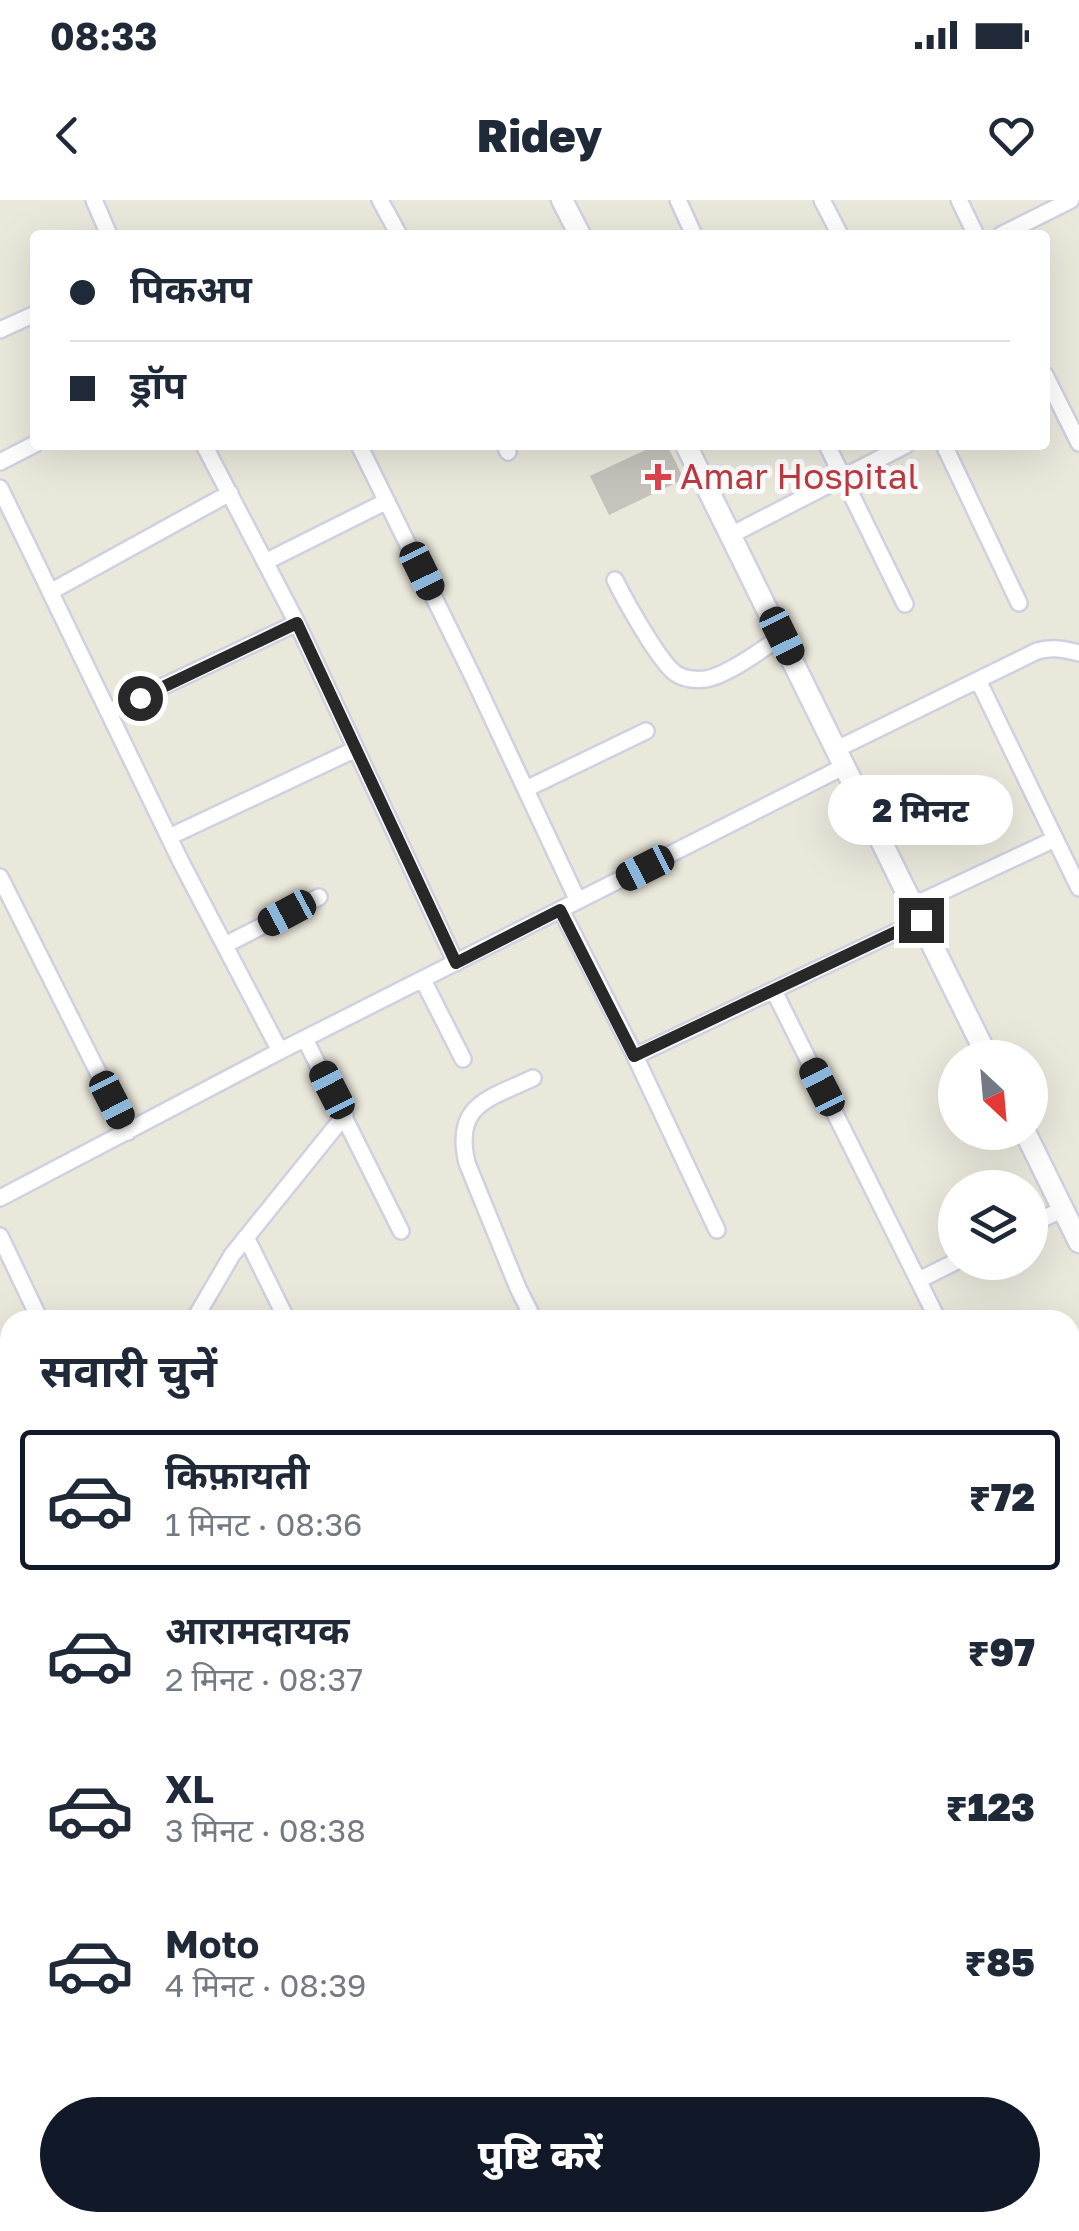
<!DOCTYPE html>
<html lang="hi">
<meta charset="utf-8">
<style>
body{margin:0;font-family:"Golos Text","Noto Sans Devanagari",sans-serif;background:#f2f2f3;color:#1f2937;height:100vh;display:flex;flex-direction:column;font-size:38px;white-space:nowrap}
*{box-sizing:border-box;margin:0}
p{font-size:32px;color:#747a83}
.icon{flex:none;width:55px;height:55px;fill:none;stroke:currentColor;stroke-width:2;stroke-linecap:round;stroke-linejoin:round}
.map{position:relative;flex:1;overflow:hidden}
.side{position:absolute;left:0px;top:1110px;width:1080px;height:922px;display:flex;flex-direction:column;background:#fff;border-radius:30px 30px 0 0;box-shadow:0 10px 40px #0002}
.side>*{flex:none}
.guide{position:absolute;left:30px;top:30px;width:1020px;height:220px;border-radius:10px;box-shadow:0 10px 40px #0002;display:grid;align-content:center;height:220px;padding:0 40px;background:#fff}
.needle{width:65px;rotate:154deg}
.fabs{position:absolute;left:938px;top:840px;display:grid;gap:20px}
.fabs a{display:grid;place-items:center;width:110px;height:110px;border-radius:50%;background:#fff;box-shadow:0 10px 40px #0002;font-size:50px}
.end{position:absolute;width:45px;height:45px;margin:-22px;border:12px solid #282828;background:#fff;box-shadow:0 0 0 5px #fff}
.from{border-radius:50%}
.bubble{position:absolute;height:70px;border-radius:35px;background:#fff;box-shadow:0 10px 40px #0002;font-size:32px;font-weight:800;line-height:70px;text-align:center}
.car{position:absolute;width:30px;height:60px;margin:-30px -15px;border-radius:12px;box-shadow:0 0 8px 2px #0007;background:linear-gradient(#222 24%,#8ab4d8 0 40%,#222 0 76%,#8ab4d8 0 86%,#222 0)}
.guide b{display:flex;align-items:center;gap:35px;height:95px;font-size:38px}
.guide b+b{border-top:2px solid #e0e1e3}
.guide i{width:25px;height:25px;background:#1f2937}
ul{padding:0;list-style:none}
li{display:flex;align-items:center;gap:30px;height:140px;margin:0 20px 15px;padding:0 20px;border:5px solid transparent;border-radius:10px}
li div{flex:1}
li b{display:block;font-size:38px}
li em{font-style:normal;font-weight:800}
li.active{border-color:#111827}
li>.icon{width:90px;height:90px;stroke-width:1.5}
h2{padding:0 40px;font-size:45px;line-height:120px}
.cta{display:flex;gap:20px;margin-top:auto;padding:20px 40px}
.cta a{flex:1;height:115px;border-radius:60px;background:#111827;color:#fff;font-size:40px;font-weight:800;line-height:115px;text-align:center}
.status{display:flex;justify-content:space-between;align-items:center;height:70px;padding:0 50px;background:#fff;direction:ltr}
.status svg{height:28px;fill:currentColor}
header{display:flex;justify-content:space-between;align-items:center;height:130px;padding:0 40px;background:#fff;font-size:45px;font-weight:800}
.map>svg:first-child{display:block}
</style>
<div class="status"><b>08:33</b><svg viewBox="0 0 49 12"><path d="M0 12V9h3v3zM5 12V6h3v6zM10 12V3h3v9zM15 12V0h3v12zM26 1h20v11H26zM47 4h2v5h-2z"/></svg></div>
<header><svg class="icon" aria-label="back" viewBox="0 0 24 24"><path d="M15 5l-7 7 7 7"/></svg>Ridey<svg class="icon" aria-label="heart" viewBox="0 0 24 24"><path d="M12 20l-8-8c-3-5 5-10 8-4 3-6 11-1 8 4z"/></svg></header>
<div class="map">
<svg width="1079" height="2031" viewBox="0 0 1079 2031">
<rect width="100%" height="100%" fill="#eae7db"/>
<path fill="#c5c3bb" d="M656 245H667L684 279 609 315 590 276Z"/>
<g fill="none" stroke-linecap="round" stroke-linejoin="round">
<g stroke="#d1d0e0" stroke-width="20">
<path id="minor" d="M94 0 109 35
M380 0 399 35
M678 0 694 35
M822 0 840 35
M959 0 976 35
M1001 35 1071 0
M0 130 35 114
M1045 175 1079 243
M204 245 297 423 456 763
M359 245 473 477 578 701
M505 245 508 252
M827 245 905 404
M944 245 1019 403
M0 262 35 244
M0 288 181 662 280 851
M731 335 906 245
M265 362 387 301
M615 380C625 400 658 460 675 473 683 479 696 480 706 479 728 475 763 449 782 436
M50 392 230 293
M978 480 1079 688
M109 512 297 423
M837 549 1037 451C1053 447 1064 449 1079 453
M526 589 646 531
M169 637 356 549
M0 677 128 932
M914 705 1055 639
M561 710 635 856 717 1030
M225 745 319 697
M423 780 463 859
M774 791 938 1120
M305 839 401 1031
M635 856 921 720
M533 878C489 899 453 904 467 963L518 1088 534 1120
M0 998 280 851 845 566
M1030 1025 1063 1009
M0 1036 40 1120
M246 1037 287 1120
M919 1080 955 1062
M194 1120 232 1055 345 915
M0 1146 10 1141
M1070 1228 1079 1223
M0 1307 10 1301
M1070 1395 1079 1414
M1070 1463 1079 1459
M0 1469 10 1461
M1070 1498 1079 1517
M0 1567 10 1584
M0 1699 10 1693
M1070 2012 1079 2007
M236 2022 241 2031
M375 2022 379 2031
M463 2022 467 2031
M745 2022 749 2031
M832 2022 837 2031
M964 2022 968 2031
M79 2031 96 2022
M1030 2031 1048 2022"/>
</g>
<g stroke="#d1d0e0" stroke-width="25">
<path id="tertiary" d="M562 0 580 35
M686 245 988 858
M1025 932 1079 1042
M1070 1369 1079 1364
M0 1795 10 1814
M121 2022 126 2031"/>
</g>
<use href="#minor" stroke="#fff" stroke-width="15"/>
<use href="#tertiary" stroke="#fff" stroke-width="20"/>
</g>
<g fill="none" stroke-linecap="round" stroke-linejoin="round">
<path stroke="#282828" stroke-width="12" d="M140 498 297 423 456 763 560 710 634 856 921 720"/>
</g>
<path fill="#e0444e" stroke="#fff" stroke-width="4" d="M653 262h10v10h10v10h-10v10h-10v-10h-10v-10h10z"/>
<g text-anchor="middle" stroke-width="10" stroke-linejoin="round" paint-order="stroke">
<g font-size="35" fill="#be3a42" stroke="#fff" text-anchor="start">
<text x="680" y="289">Amar Hospital</text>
</g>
</g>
</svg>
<div class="fabs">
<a><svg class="needle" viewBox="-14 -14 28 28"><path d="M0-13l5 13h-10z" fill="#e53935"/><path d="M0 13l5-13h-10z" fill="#747a83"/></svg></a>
<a><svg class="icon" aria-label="layers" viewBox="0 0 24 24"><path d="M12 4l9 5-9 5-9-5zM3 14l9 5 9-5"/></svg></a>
</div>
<i class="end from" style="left:140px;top:498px"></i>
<i class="end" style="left:921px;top:720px"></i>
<div class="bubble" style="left:828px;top:575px;width:185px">2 मिनट</div>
<i class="car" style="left:422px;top:371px;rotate:154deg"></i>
<i class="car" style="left:782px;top:436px;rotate:154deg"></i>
<i class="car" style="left:645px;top:668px;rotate:243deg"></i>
<i class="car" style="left:287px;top:713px;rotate:242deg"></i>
<i class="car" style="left:822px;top:887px;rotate:333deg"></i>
<i class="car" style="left:332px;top:890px;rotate:333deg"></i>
<i class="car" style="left:112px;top:900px;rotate:153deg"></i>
<div class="guide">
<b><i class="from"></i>पिकअप</b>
<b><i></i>ड्रॉप</b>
</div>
<section class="side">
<h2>सवारी चुनें</h2>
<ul>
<li class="active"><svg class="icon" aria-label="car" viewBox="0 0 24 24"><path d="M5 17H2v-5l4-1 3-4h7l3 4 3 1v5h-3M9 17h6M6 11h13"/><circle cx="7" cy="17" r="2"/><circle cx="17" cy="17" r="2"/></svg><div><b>किफ़ायती</b><p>1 मिनट · 08:36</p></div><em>₹72</em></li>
<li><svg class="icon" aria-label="car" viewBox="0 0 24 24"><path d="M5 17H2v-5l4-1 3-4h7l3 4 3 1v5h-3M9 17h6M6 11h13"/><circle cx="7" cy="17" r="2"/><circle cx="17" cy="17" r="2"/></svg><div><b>आरामदायक</b><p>2 मिनट · 08:37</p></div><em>₹97</em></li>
<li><svg class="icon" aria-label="car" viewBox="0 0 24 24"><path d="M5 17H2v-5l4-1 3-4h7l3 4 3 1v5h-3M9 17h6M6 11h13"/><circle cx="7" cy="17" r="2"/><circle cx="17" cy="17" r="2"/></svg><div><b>XL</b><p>3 मिनट · 08:38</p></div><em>₹123</em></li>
<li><svg class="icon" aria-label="car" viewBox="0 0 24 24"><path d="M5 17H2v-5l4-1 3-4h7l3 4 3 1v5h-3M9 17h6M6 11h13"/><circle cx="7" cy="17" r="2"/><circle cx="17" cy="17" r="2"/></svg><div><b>Moto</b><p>4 मिनट · 08:39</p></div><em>₹85</em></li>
</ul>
<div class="cta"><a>पुष्टि करें</a></div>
</section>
</div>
